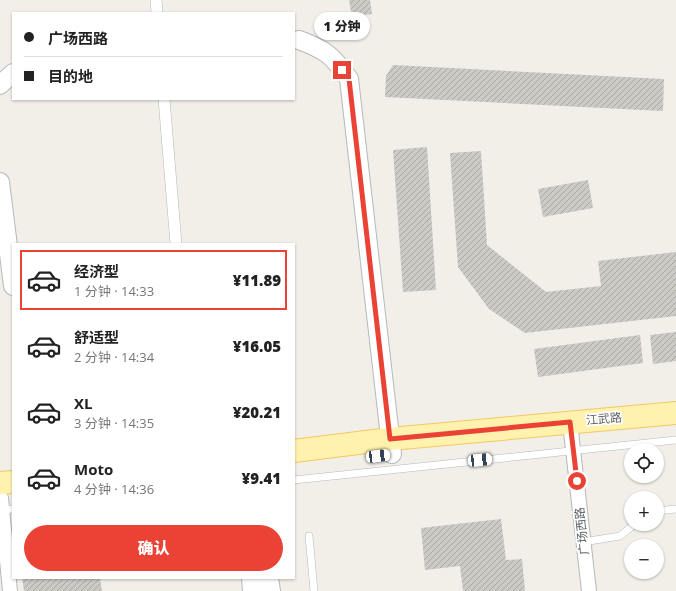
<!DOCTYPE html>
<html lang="zh">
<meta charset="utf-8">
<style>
body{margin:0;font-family:"Open Sans","Noto Sans SC",sans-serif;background:#f2f2f2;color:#222;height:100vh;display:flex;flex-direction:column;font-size:15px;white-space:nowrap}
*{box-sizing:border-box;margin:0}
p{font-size:13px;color:#767676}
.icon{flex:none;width:22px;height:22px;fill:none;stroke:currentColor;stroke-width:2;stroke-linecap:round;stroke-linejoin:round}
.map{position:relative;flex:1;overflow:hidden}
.drawer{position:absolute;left:12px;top:243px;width:283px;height:336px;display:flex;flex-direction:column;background:#fff;border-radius:0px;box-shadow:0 1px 3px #0004}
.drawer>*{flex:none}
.hud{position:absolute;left:12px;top:12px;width:283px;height:88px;border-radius:0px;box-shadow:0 1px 3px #0004;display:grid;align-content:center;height:88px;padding:0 12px;background:#fff}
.tools{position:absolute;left:624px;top:443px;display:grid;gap:8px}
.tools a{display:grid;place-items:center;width:40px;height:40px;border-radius:50%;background:#fff;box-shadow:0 1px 3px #0004;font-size:20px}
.end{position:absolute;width:18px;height:18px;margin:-9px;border:5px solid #ea4335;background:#fff;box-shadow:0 0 0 2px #fff}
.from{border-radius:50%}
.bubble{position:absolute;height:28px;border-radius:14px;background:#fff;box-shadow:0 1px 3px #0004;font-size:13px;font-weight:800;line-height:28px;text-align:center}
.car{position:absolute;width:12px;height:24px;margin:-12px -6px;border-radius:5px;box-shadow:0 0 3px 1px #0007;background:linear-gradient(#fff 24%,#345 0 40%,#fff 0 76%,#345 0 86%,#fff 0)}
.hud b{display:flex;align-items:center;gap:14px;height:38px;font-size:15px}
.hud b+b{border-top:1px solid #e0e0e0}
.hud i{width:10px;height:10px;background:#222}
ul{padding:7px 0 0;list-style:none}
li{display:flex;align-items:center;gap:12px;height:60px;margin:0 8px 6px;padding:0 4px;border:2px solid transparent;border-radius:0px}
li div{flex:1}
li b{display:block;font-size:15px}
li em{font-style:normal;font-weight:800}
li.active{border-color:#ea4335}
li>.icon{width:36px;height:36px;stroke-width:1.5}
.action{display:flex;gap:8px;margin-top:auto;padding:8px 12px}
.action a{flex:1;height:46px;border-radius:24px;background:#ea4335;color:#fff;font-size:16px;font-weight:800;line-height:46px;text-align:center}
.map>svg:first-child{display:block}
</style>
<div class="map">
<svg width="676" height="591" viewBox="0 0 676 591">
<defs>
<pattern id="building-hatch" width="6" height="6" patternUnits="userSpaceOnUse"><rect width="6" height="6" fill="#cccac5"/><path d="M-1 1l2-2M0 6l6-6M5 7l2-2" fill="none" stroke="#a9a8a4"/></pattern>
</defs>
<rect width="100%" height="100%" fill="#f1efe8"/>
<path fill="url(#building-hatch)" d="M349 0H370L372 14 352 17Z
M393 65 664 79 663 111 385 97 386 76Z
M427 147 436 290 403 292 393 150Z
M481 151 487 245 546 292 601 286 598 261 676 252V316L525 333 489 309 458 267 450 153Z
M588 180 593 208 543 217 538 189Z
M676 332V361L653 364 650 335Z
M640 335 643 363 538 377 534 349Z
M501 519 506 560 522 559 525 591H463L460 566 425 570 421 528Z
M22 578H100L102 591H24Z"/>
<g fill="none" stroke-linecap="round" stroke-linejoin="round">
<g stroke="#b5b8bc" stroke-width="8">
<path id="service" d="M294 480 676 440
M0 510 13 509
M657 511 676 509
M309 536 314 591
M583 542 620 536 635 524"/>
</g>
<g stroke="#b5b8bc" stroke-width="12">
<path id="pedestrian" d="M156 0 157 13
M164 99 176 244"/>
</g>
<g stroke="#b5b8bc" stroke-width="16">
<path id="minor" d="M570 423 589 591
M1 498 10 591"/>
</g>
<g stroke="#b5b8bc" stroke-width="20">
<path id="tertiary" d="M299 40C326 50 332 55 349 79L392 454
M0 85 13 73
M0 182 13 286"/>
</g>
<g stroke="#b6babf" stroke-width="22">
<path id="secondary" d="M252 578 253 591
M268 578 270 591"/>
</g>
<g stroke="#f2c960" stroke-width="24">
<path id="primary" d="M294 451 390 439 676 413
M0 483 13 482"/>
</g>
<use href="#service" stroke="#fff" stroke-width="7"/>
<use href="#pedestrian" stroke="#fff" stroke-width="11"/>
<use href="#minor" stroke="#fff" stroke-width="14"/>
<use href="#tertiary" stroke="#fff" stroke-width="18"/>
<use href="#secondary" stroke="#fff" stroke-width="20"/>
<use href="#primary" stroke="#fff2af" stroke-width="22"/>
</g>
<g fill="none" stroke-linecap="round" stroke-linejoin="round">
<path stroke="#ea4335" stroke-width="5" d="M342 70 349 79 390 439 570 422 577 481"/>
</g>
<g text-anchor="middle" stroke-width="3.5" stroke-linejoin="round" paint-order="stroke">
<g font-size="12" fill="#5f6368" stroke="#fff">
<text transform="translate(604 419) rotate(-5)" y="4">江武路</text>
<text transform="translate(582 531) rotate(-96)" y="4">广场西路</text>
</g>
</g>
</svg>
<div class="tools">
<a><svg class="icon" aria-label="locate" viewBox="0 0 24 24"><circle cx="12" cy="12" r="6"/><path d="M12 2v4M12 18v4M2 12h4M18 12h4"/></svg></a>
<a>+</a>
<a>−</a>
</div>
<i class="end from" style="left:577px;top:481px"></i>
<i class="end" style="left:342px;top:70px"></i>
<div class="bubble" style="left:314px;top:12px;width:56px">1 分钟</div>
<i class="car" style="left:378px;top:456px;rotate:83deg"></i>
<i class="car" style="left:480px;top:460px;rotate:84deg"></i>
<div class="hud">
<b><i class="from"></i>广场西路</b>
<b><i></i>目的地</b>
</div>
<section class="drawer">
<ul>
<li class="active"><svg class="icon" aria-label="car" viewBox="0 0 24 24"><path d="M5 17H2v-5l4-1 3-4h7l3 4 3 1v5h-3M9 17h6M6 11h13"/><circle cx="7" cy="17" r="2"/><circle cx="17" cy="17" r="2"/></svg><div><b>经济型</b><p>1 分钟 · 14:33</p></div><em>¥11.89</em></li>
<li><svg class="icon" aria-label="car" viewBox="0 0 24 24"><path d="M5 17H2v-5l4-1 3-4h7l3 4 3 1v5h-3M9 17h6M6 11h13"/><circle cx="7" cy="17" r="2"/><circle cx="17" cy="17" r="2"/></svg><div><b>舒适型</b><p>2 分钟 · 14:34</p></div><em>¥16.05</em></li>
<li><svg class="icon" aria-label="car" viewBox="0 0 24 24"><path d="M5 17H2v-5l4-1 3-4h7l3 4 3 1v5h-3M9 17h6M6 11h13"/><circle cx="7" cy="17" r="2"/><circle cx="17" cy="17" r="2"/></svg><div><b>XL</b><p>3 分钟 · 14:35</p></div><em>¥20.21</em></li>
<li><svg class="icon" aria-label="car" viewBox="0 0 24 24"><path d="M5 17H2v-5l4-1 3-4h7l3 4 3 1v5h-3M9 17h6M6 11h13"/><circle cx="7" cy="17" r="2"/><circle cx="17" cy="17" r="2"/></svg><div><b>Moto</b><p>4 分钟 · 14:36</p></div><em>¥9.41</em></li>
</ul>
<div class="action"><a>确认</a></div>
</section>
</div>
